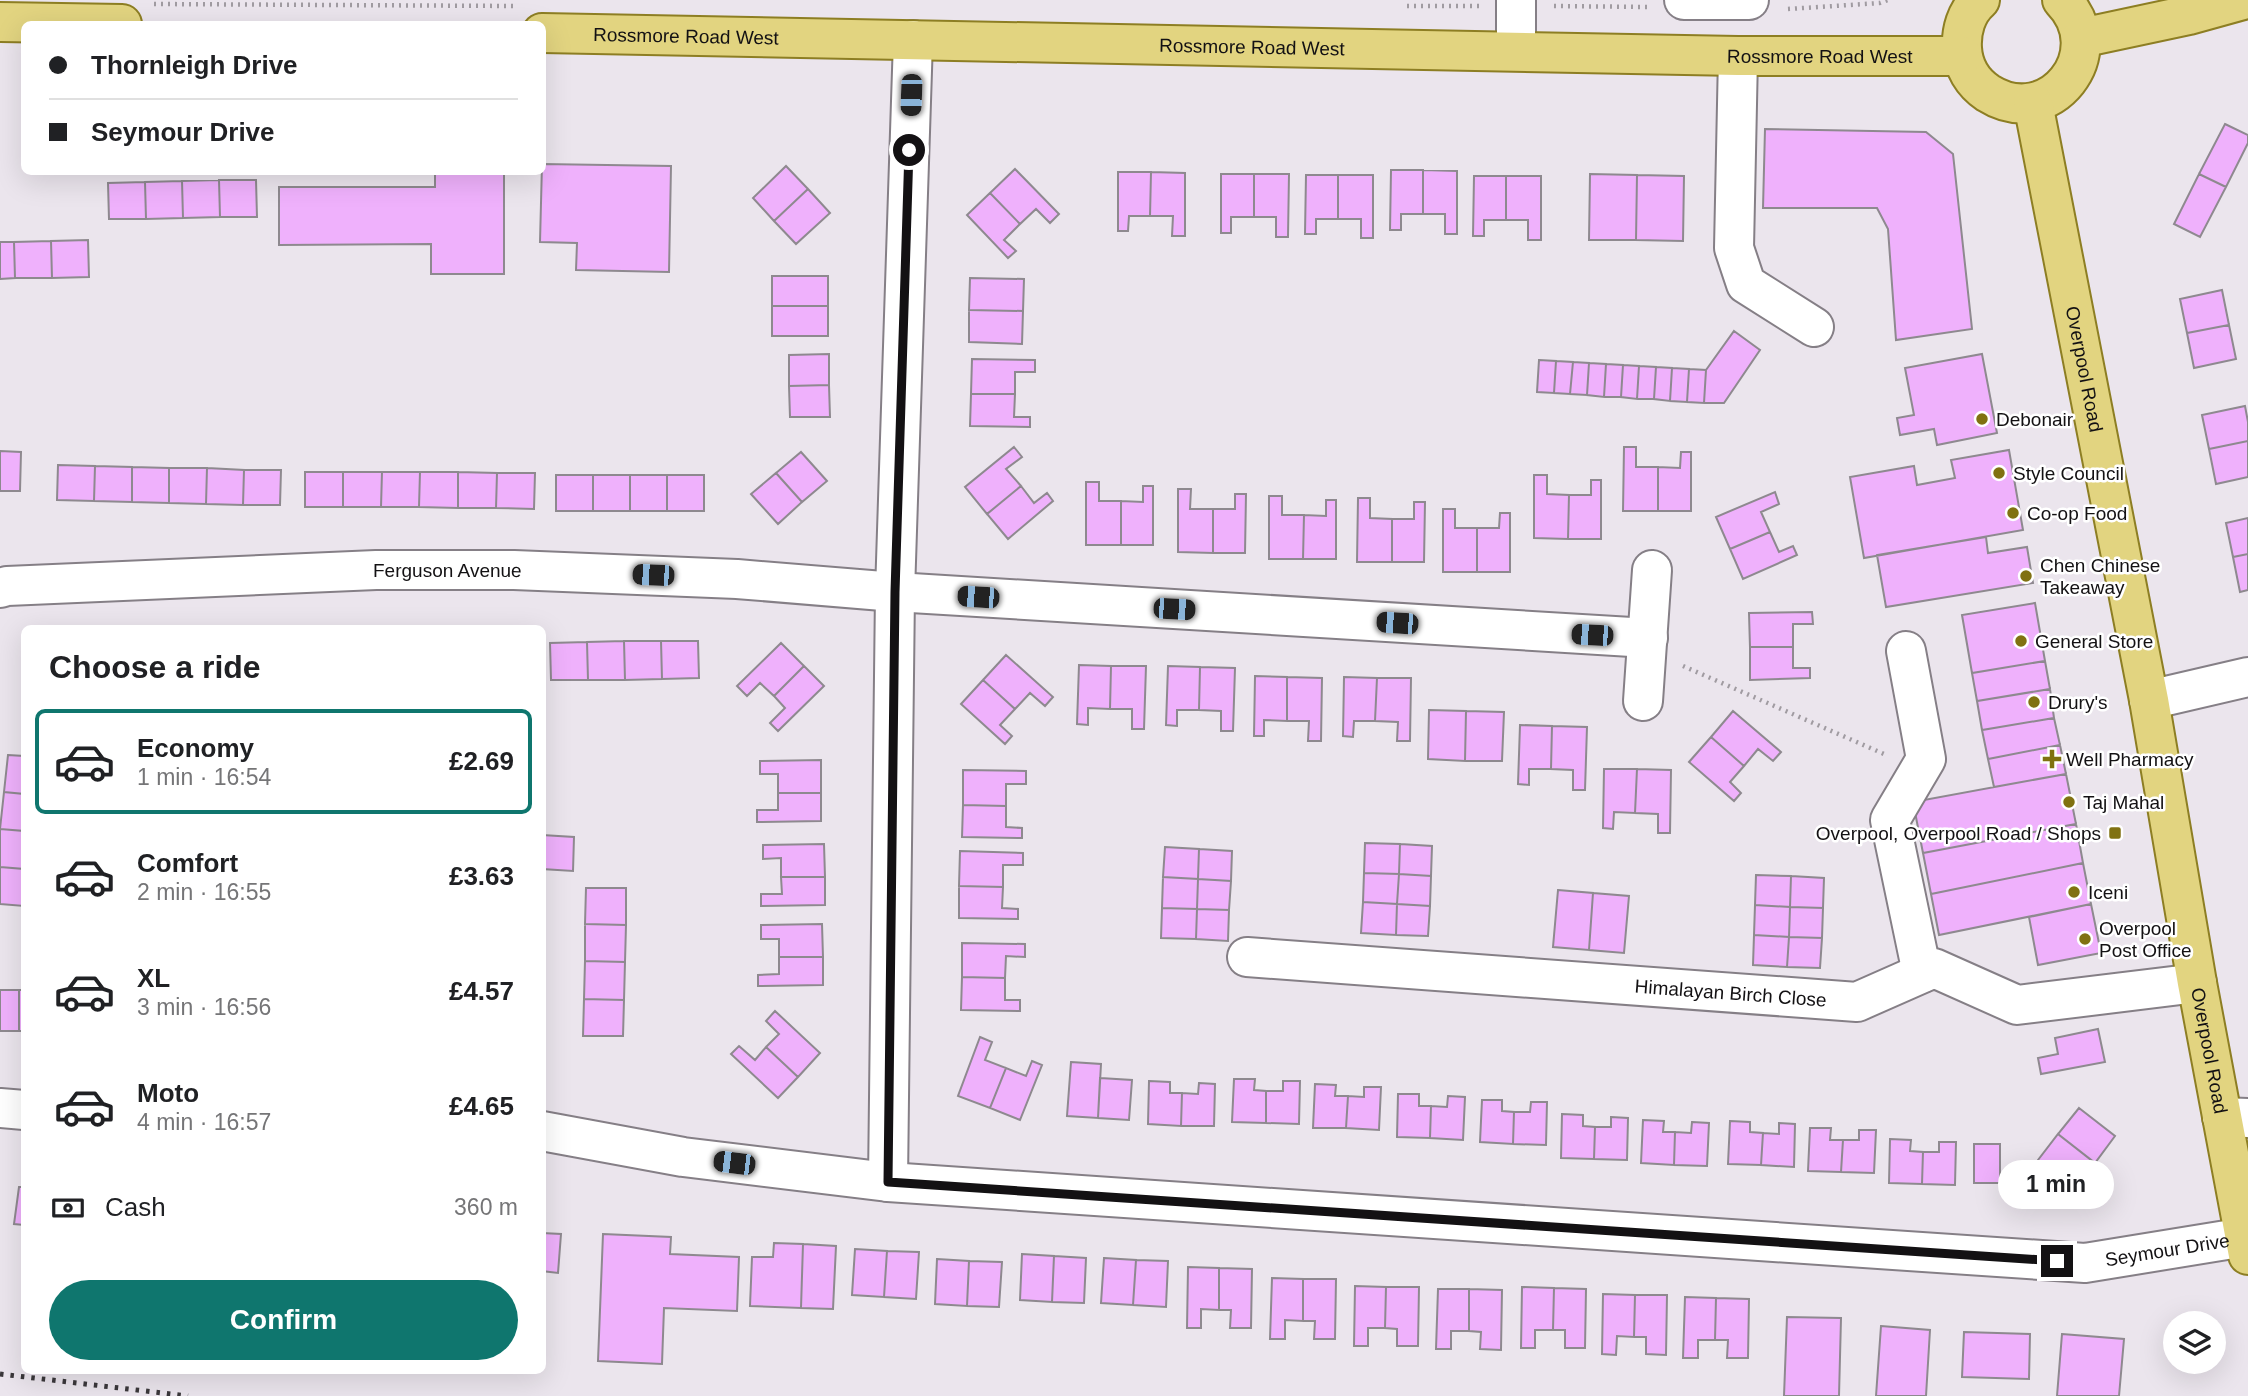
<!DOCTYPE html>
<meta charset="utf-8">
<style>
body{margin:0;font-family:Arial,sans-serif;background:#f2f2f2;color:#202124;height:100vh;display:flex;flex-direction:column;font-size:26px;white-space:nowrap}
*{box-sizing:border-box;margin:0}
p{font-size:23px;color:#757577}
.icon{flex:none;width:38px;height:38px;fill:none;stroke:currentColor;stroke-width:2;stroke-linecap:round;stroke-linejoin:round}
.map{position:relative;flex:1;overflow:hidden}
.side{position:absolute;left:21px;top:625px;width:525px;height:749px;display:flex;flex-direction:column;background:#fff;border-radius:10px;box-shadow:0 7px 28px #0002}
.side>*{flex:none}
.guide{position:absolute;left:21px;top:21px;width:525px;height:154px;border-radius:10px;box-shadow:0 7px 28px #0002;display:grid;align-content:center;height:154px;padding:0 28px;background:#fff}
.tools{position:absolute;left:2163px;top:1311px;display:grid;gap:14px}
.tools a{display:grid;place-items:center;width:63px;height:63px;border-radius:50%;background:#fff;box-shadow:0 7px 28px #0002;font-size:35px}
.end{position:absolute;width:32px;height:32px;margin:-16px;border:9px solid #131113;background:#fff;box-shadow:0 0 0 4px #fff}
.from{border-radius:50%}
.bubble{position:absolute;height:49px;border-radius:24px;background:#fff;box-shadow:0 7px 28px #0002;font-size:23px;font-weight:700;line-height:49px;text-align:center}
.car{position:absolute;width:21px;height:42px;margin:-21px -10px;border-radius:9px;box-shadow:0 0 5px 2px #0007;background:linear-gradient(#222 24%,#8ab4d8 0 40%,#222 0 76%,#8ab4d8 0 86%,#222 0)}
.guide b{display:flex;align-items:center;gap:24px;height:66px;font-size:26px}
.guide b+b{border-top:2px solid #e0e0e0}
.guide i{width:18px;height:18px;background:#202124}
ul{padding:0;list-style:none}
li{display:flex;align-items:center;gap:21px;height:105px;margin:0 14px 10px;padding:0 14px;border:4px solid transparent;border-radius:10px}
li div{flex:1}
li b{display:block;font-size:26px}
li em{font-style:normal;font-weight:700}
li.active{border-color:#0f766e}
li>.icon{width:63px;height:63px;stroke-width:1.5}
h2{padding:0 28px;font-size:32px;line-height:84px}
.pay{display:flex;align-items:center;gap:18px;height:77px;padding:0 28px;font-size:26px}
.pay p{margin-inline-start:auto}
.action{display:flex;gap:14px;margin-top:auto;padding:14px 28px}
.action a{flex:1;height:80px;border-radius:42px;background:#0f766e;color:#fff;font-size:28px;font-weight:700;line-height:80px;text-align:center}
.map>svg:first-child{display:block}
</style>
<div class="map">
<svg width="2248" height="1396" viewBox="0 0 2248 1396">
<rect width="100%" height="100%" fill="#ebe5ed"/>
<path fill="#efb1fc" stroke="#8e898f" stroke-width="2" d="M2225 124 2248 135V143L2226 187 2199 174Z
M1765 129 1926 132 1953 154 1972 329 1896 340 1888 229 1877 208H1763Z
M542 164 671 166 669 272 576 270 577 243 540 242Z
M786 166 808 189 774 221 753 198Z
M1015 169 1059 214 1050 223 1036 209 1020 224 990 193Z
M1391 170H1423V214H1401V230H1390Z
M1423 170 1457 171V234H1445V214H1423Z
M435 172H504V274H431V244L279 245V187H435Z
M1118 172H1151L1150 216H1129L1128 231H1118Z
M1151 172 1185 173V236H1172L1173 216H1150Z
M1221 174H1254V217H1231V233H1221Z
M1254 174H1289L1288 237H1276V217H1254Z
M1590 174 1637 175 1636 240H1589Z
M2199 174 2226 187 2200 237 2174 224Z
M1306 175H1338V219H1316V234H1305Z
M1338 175H1373V238H1361V219H1338Z
M1637 175 1684 176 1683 241 1636 240Z
M1474 176H1506V220H1484V236H1473Z
M1506 176H1541V240H1528V220H1506Z
M219 180 220 217 183 218 182 181Z
M219 180H256L257 217H220Z
M182 181 183 218 146 219 145 182Z
M145 182 146 219H109L108 183Z
M808 189 830 213 796 244 774 221Z
M990 193 1020 224 1004 240 1016 251 1008 258 967 215Z
M88 240 89 277 52 278 51 241Z
M51 241 52 278H15L14 242Z
M0 242H14L15 278 0 279Z
M772 276H828V306H772Z
M970 278 1024 279 1023 311 969 310Z
M2222 290 2229 325 2187 333 2180 299Z
M772 306H828V336H772Z
M969 310 1023 311 1022 344 969 342Z
M2229 325 2236 359 2194 368 2187 333Z
M1734 331 1760 350 1724 403H1704L1706 370Z
M829 354V385L789 386V355Z
M1982 354 1997 433 1937 445 1934 429 1900 435 1897 418 1914 415 1905 368Z
M972 359 1035 360V372H1015V394H971Z
M1539 360 1556 361 1554 393 1537 392Z
M1556 361 1573 362 1570 394 1554 393Z
M1573 362 1589 363 1587 395 1570 394Z
M1589 363 1606 364 1604 397 1587 395Z
M1606 364 1623 365 1621 397H1604Z
M1623 365 1639 366 1637 399 1621 397Z
M1639 366 1656 367 1654 399H1637Z
M1656 367 1672 368 1670 401 1654 399Z
M1672 368 1689 369 1687 402 1670 401Z
M1689 369 1706 370 1704 403 1687 402Z
M829 385 830 417H790L789 386Z
M971 394H1015L1014 417H1030V427L970 426Z
M2245 406 2248 422V441L2209 449 2202 415Z
M2248 441V477L2216 484 2209 449Z
M1014 447 1022 457 1006 469 1021 486 987 514 965 487Z
M1624 447H1636V467H1658V511H1623Z
M2009 450 2023 530 1864 558 1850 477 1914 466 1917 485 1955 478 1951 460Z
M0 451 21 452 20 491H0Z
M801 452 827 481 802 502 776 473Z
M1681 452H1691V511H1658V467L1680 468Z
M58 465 95 466 94 501 57 500Z
M95 466 132 467V502L94 501Z
M132 467 169 468V503L132 502Z
M169 468H207L206 504 169 503Z
M207 468 244 470 243 505 206 504Z
M244 470H281L280 505H243Z
M305 472H343V507H305Z
M343 472H382L381 507H343Z
M382 472H420L419 507H381Z
M420 472H458V508L419 507Z
M458 472 497 473 496 508H458Z
M497 473H535L534 509 496 508Z
M776 473 802 502 778 524 751 494Z
M556 475H593V511H556Z
M593 475H630V511H593Z
M630 475H667V511H630Z
M667 475H704V511H667Z
M1534 475H1547V494L1569 495 1568 539 1534 538Z
M1591 480H1601V539H1568L1569 495H1591Z
M1086 482H1099V501H1121V545H1086Z
M1021 486 1034 503 1047 493 1053 501 1008 539 987 514Z
M1143 486H1153V545H1121V501L1143 502Z
M1178 489H1191L1190 509H1213V553L1178 552Z
M1775 492 1779 504 1761 512 1770 532 1730 549 1716 517Z
M1235 494H1246L1245 553H1213V509H1235Z
M1269 496H1282V515H1304L1303 559H1269Z
M1358 498H1370V518L1392 519V562H1357Z
M1326 500H1336V559H1303L1304 515 1326 516Z
M1414 502H1425L1424 562H1392V519H1414Z
M1443 509H1455V528H1477V572H1443Z
M1500 513H1510V572H1477V528H1499Z
M2248 518V554L2233 557 2226 523Z
M1770 532 1779 552 1793 546 1797 555 1743 579 1730 549Z
M1986 537 1988 553 2027 547 2033 583 1886 607 1877 555Z
M2248 554V590L2240 592 2233 557Z
M2035 603 2045 661 1972 673 1962 615Z
M1812 612 1813 624H1793V647H1750L1749 613Z
M624 641H661L662 679 625 680Z
M624 641 625 680H588L587 642Z
M661 641H698L699 678 662 679Z
M587 642 588 680H551L550 643Z
M781 643 804 666 774 696 760 683 747 696 737 686Z
M1750 647H1793V668H1810V678L1750 680Z
M1006 655 1053 697 1045 706 1030 693 1015 709 983 680Z
M2045 661 2050 689 1977 701 1972 673Z
M1079 665 1111 666 1110 709 1088 708V725L1077 724Z
M804 666 824 686 778 731 770 723 785 708 774 696Z
M1111 666H1146L1144 729H1132V709H1110Z
M1168 666 1200 667 1199 710H1177V726L1166 725Z
M1200 667 1235 668 1233 731H1221V711L1199 710Z
M1255 676 1287 677V721L1264 720V736H1254Z
M1287 677 1322 678 1321 741H1308L1309 721H1287Z
M1344 677 1377 678 1375 721H1354L1353 737 1343 736Z
M1377 678H1411L1410 741H1397L1398 722 1375 721Z
M983 680 1015 709 1000 725 1012 736 1005 744 961 704Z
M2050 689 2054 718 1982 730 1977 701Z
M1429 710 1466 711 1465 761 1428 759Z
M1466 711 1504 712 1502 761H1465Z
M1733 711 1781 752 1773 761 1758 749 1744 766 1711 737Z
M2054 718 2060 745 1988 759 1982 730Z
M1520 725 1552 726 1551 769H1529V785L1518 784Z
M1552 726 1587 727 1585 790H1573V770L1551 769Z
M1711 737 1744 766 1730 782 1741 793 1734 801 1689 762Z
M2060 745 2066 774 1994 787 1988 759Z
M8 755 24 756V794L4 792Z
M821 760V793H778V774H760V761Z
M1604 769H1637L1635 813 1614 812 1613 829 1603 828Z
M1637 769 1671 770 1670 833H1658V814L1635 813Z
M963 770 1026 771V784H1006V806L963 805Z
M2066 774 2076 824 1923 853 1913 802Z
M4 792 24 794V831L0 829Z
M778 793H821V821L757 822V810H778Z
M963 805 1006 806V827L1022 828V838L962 837Z
M2076 824 2083 863 1931 894 1923 853Z
M0 829 24 831V869L0 867Z
M542 835 574 837 573 871 542 869Z
M1365 843 1400 844 1399 874 1364 873Z
M824 844 825 877H781V858L763 859V845Z
M1400 844 1432 846 1431 876 1399 874Z
M1165 847 1199 849 1198 879 1163 877Z
M1199 849 1232 851 1231 881 1198 879Z
M960 851 1023 853V865H1003V887L959 886Z
M2083 863 2091 904 1939 935 1931 894Z
M0 867 24 869V906L0 904Z
M1364 873 1399 874 1397 904 1363 902Z
M1399 874 1431 876 1430 906 1397 904Z
M1756 875 1791 876 1790 907 1755 905Z
M1791 876 1824 878 1823 908 1790 907Z
M781 877H825V905L761 906V894H782Z
M1163 877 1198 879 1197 909 1162 908Z
M1198 879 1231 881 1229 910 1197 909Z
M959 886 1003 887 1002 908 1018 909V919L959 918Z
M586 888H626V925L585 924Z
M1558 890 1593 893 1589 950 1553 947Z
M1593 893 1629 896 1624 953 1589 950Z
M1363 902 1397 904 1396 935 1361 933Z
M1397 904 1430 906 1428 936 1396 935Z
M2091 904 2101 953 2038 965 2029 917Z
M1755 905 1790 907 1789 937 1754 935Z
M1790 907 1823 908 1822 938 1789 937Z
M1162 908 1197 909 1196 939 1161 938Z
M1197 909 1229 910 1228 941 1196 939Z
M585 924 626 925 625 962 585 961Z
M822 924 823 957H779V939H761V925Z
M1754 935 1789 937 1787 967 1753 965Z
M1789 937 1822 938 1820 968 1787 967Z
M962 943 1025 944V957L1006 956 1005 978 962 977Z
M779 957H823V985L758 986V975L779 974Z
M585 961 625 962 624 1000 584 999Z
M962 977 1005 978V1000H1020V1011L961 1010Z
M0 990H19V1031H0Z
M19 990H24V1031H19Z
M584 999 624 1000 623 1036H583Z
M775 1011 820 1053 798 1077 766 1047 779 1034 766 1021Z
M2098 1029 2105 1062 2041 1074 2038 1058 2058 1054 2055 1038Z
M980 1037 992 1042 985 1060 1006 1068 990 1108 958 1096Z
M739 1046 755 1060 766 1047 798 1077 778 1098 731 1054Z
M1032 1061 1042 1065 1020 1120 990 1108 1006 1068 1026 1076Z
M1071 1062 1101 1064 1098 1118 1067 1116Z
M1100 1078 1132 1080 1129 1120 1098 1118Z
M1234 1079H1255L1254 1090 1266 1091V1123L1232 1122Z
M1149 1081 1170 1082V1093H1182L1181 1126 1148 1124Z
M1283 1081H1300L1299 1124 1266 1123V1091H1283Z
M1199 1083 1215 1084 1214 1126H1181L1182 1093 1198 1094Z
M1315 1084 1336 1085 1335 1096H1348L1346 1128H1313Z
M1364 1087H1381L1379 1130 1346 1128 1348 1096 1364 1097Z
M1398 1094H1419V1106H1431L1430 1138 1397 1137Z
M1448 1096 1465 1097 1463 1140 1430 1138 1431 1106 1447 1107Z
M1482 1100H1502V1111L1514 1112 1513 1144 1480 1142Z
M1531 1102H1547L1546 1145 1513 1144 1514 1112H1530Z
M2079 1108 2115 1136 2095 1163 2058 1134Z
M1562 1114 1583 1115V1126L1595 1127 1594 1159 1561 1158Z
M1611 1117 1628 1118 1627 1160 1594 1159 1595 1127H1611Z
M1643 1120 1664 1121 1663 1132H1675L1674 1165 1641 1163Z
M1730 1121 1750 1122V1132L1763 1133 1761 1165 1728 1164Z
M1692 1122 1709 1123 1707 1166 1674 1165 1675 1132 1691 1133Z
M1779 1123 1795 1124 1794 1167 1761 1165 1763 1133 1779 1134Z
M1810 1128H1831L1830 1140H1843L1841 1172 1808 1171Z
M1859 1130H1876L1874 1173 1841 1172 1843 1140H1859Z
M2058 1134 2095 1163 2074 1188 2038 1160Z
M1890 1139 1911 1140 1910 1151 1923 1152 1922 1184 1889 1183Z
M1939 1142H1956L1955 1185 1922 1184 1923 1152H1939Z
M1974 1144H2000V1183H1974Z
M19 1187H24V1225L14 1224Z
M542 1233 561 1234 558 1273 542 1271Z
M603 1234 671 1237 670 1254 739 1257 737 1311 664 1308 662 1364 598 1361Z
M774 1243 803 1244 801 1308 750 1306 752 1257H773Z
M803 1244 836 1246 833 1309 801 1308Z
M855 1249 887 1251 884 1297 852 1295Z
M887 1251 919 1252 916 1299 884 1297Z
M1022 1254 1054 1256 1052 1302 1020 1300Z
M1054 1256 1086 1258 1084 1303 1052 1302Z
M1104 1258 1136 1260 1133 1305 1101 1303Z
M937 1259 969 1261 967 1306 935 1304Z
M1136 1260 1168 1261 1166 1307 1133 1305Z
M969 1261 1002 1262 999 1307 967 1306Z
M1188 1267 1219 1268V1310L1201 1309V1328H1187Z
M1219 1268 1252 1269 1251 1328H1230L1231 1310H1219Z
M1272 1278 1303 1279V1321L1285 1320V1339H1270Z
M1303 1279H1336L1335 1339H1314L1315 1321H1303Z
M1355 1286 1386 1287 1385 1328H1368V1346H1354Z
M1386 1287H1419L1418 1346H1397V1329L1385 1328Z
M1522 1287 1554 1288 1553 1330H1535V1348H1521Z
M1554 1288 1586 1289 1585 1348H1565V1330H1553Z
M1438 1289H1469V1331H1451V1349H1436Z
M1469 1289 1502 1290 1501 1350 1480 1349 1481 1332 1469 1331Z
M1603 1294 1635 1295 1634 1337 1617 1336 1616 1355 1602 1354Z
M1635 1295H1667L1666 1355 1646 1354V1337H1634Z
M1685 1297 1716 1298 1715 1340H1698V1358H1683Z
M1716 1298 1749 1299 1748 1358H1727L1728 1340H1715Z
M1787 1317 1841 1318 1839 1396H1784Z
M1881 1326 1930 1330 1926 1396H1876Z
M1964 1332 2030 1334 2029 1379 1962 1377Z
M2062 1334 2124 1339 2119 1396H2057Z"/>
<g fill="none" stroke-linecap="round" stroke-linejoin="round">
<g stroke="#857f86" stroke-width="42">
<g id="minor">
<path d="M1516 0V51"/>
<path d="M1684 0H1749"/>
<path d="M1738 56 1734 248 1746 284 1814 327"/>
<path id="s1" d="M0 588 7 586 376 570H514L737 579 895 592 1648 638"/>
<path d="M1906 651 1926 759 1890 820 1922 973"/>
<path d="M2149 700 2248 677"/>
<path d="M1643 701 1652 570"/>
<path id="s2" d="M1247 957 1857 1002 1934 968 2017 1005 2197 983"/>
<path d="M0 1108 24 1110"/>
<path d="M2222 1117 2248 1118"/>
<path id="s3" d="M542 1131 683 1157 888 1182 2085 1263 2245 1237"/>
<path d="M888 1182 895 592 913 40"/>
</g>
</g>
<g stroke="#8d7e23" stroke-width="42">
<g id="major">
<path d="M1980 0C1966 12 1961 31 1962 48 1963 67 1973 83 1988 93 2050 132 2113 52 2062 0"/>
<path d="M0 22 122 24"/>
<path id="s4" d="M542 33 1738 56H1962"/>
<path d="M2081 38 2189 15 2243 0"/>
<path id="s5" d="M2033 103 2149 700 2197 983 2248 1255"/>
</g>
</g>
<path stroke="#a09ba1" stroke-width="4.5" stroke-dasharray="2 5" stroke-linecap="butt" d="M154 4 513 6
M1407 6H1479
M1554 6 1647 7
M1788 9 1880 3 1888 0
M1683 666 1884 754"/>
<use href="#minor" stroke="#fff" stroke-width="38"/>
<use href="#major" stroke="#e2d480" stroke-width="38"/>
<path stroke="#3b383b" stroke-width="5" stroke-dasharray="3.5 7" stroke-linecap="butt" d="M0 1374 188 1396"/>
</g>
<g fill="none" stroke-linecap="round" stroke-linejoin="round">
<path stroke="#131113" stroke-width="9" d="M909 150 895 592 888 1182 2057 1261"/>
</g>
<g fill="#807111" stroke="#fff" stroke-width="2.5">
<circle cx="1982" cy="419" r="7"/>
<circle cx="1999" cy="473" r="7"/>
<circle cx="2013" cy="513" r="7"/>
<circle cx="2026" cy="576" r="7"/>
<circle cx="2021" cy="641" r="7"/>
<circle cx="2034" cy="702" r="7"/>
<path d="M2048.5 748.5h7v7h7v7h-7v7h-7v-7h-7v-7h7z"/>
<circle cx="2069" cy="802" r="7"/>
<rect x="2108" y="826" width="14" height="14" rx="3.5"/>
<circle cx="2074" cy="892" r="7"/>
<circle cx="2085" cy="939" r="7"/>
</g>
<g text-anchor="middle" stroke-width="5" stroke-linejoin="round" paint-order="stroke">
<g font-size="19" fill="#131113" stroke="#fff">
<text dy="7" stroke="none"><textPath href="#s4" startOffset="144">Rossmore Road West</textPath></text>
<text dy="7" stroke="none"><textPath href="#s4" startOffset="710">Rossmore Road West</textPath></text>
<text dy="7" stroke="none"><textPath href="#s4" startOffset="1278">Rossmore Road West</textPath></text>
<text dy="7" stroke="none"><textPath href="#s5" startOffset="271">Overpool Road</textPath></text>
<text dy="7" stroke="none"><textPath href="#s1" startOffset="448">Ferguson Avenue</textPath></text>
<text dy="7" stroke="none"><textPath href="#s2" startOffset="485">Himalayan Birch Close</textPath></text>
<text dy="7" stroke="none"><textPath href="#s5" startOffset="964">Overpool Road</textPath></text>
<text dy="7" stroke="none"><textPath href="#s3" startOffset="1633">Seymour Drive</textPath></text>
</g>
<g font-size="19" fill="#131113" stroke="#fff" text-anchor="start">
<text x="1996" y="426">Debonair</text>
<text x="2013" y="480">Style Council</text>
<text x="2027" y="520">Co-op Food</text>
<text x="2040" y="572">Chen Chinese<tspan x="2040" dy="22">Takeaway</tspan></text>
<text x="2035" y="648">General Store</text>
<text x="2048" y="709">Drury's</text>
<text x="2066" y="766">Well Pharmacy</text>
<text x="2083" y="809">Taj Mahal</text>
<text x="2101" y="840" text-anchor="end">Overpool, Overpool Road / Shops</text>
<text x="2088" y="899">Iceni</text>
<text x="2099" y="935">Overpool<tspan x="2099" dy="22">Post Office</tspan></text>
</g>
</g>
</svg>
<div class="tools">
<a><svg class="icon" aria-label="layers" viewBox="0 0 24 24"><path d="M12 4l9 5-9 5-9-5zM3 14l9 5 9-5"/></svg></a>
</div>
<i class="end from" style="left:909px;top:150px"></i>
<i class="end" style="left:2057px;top:1261px"></i>
<div class="bubble" style="left:1998px;top:1160px;width:116px">1 min</div>
<i class="car" style="left:911px;top:95px;rotate:182deg"></i>
<i class="car" style="left:653px;top:575px;rotate:272deg"></i>
<i class="car" style="left:978px;top:597px;rotate:274deg"></i>
<i class="car" style="left:1174px;top:609px;rotate:93deg"></i>
<i class="car" style="left:1397px;top:623px;rotate:274deg"></i>
<i class="car" style="left:1592px;top:635px;rotate:273deg"></i>
<i class="car" style="left:734px;top:1163px;rotate:277deg"></i>
<div class="guide">
<b><i class="from"></i>Thornleigh Drive</b>
<b><i></i>Seymour Drive</b>
</div>
<section class="side">
<h2>Choose a ride</h2>
<ul>
<li class="active"><svg class="icon" aria-label="car" viewBox="0 0 24 24"><path d="M5 17H2v-5l4-1 3-4h7l3 4 3 1v5h-3M9 17h6M6 11h13"/><circle cx="7" cy="17" r="2"/><circle cx="17" cy="17" r="2"/></svg><div><b>Economy</b><p>1 min · 16:54</p></div><em>£2.69</em></li>
<li><svg class="icon" aria-label="car" viewBox="0 0 24 24"><path d="M5 17H2v-5l4-1 3-4h7l3 4 3 1v5h-3M9 17h6M6 11h13"/><circle cx="7" cy="17" r="2"/><circle cx="17" cy="17" r="2"/></svg><div><b>Comfort</b><p>2 min · 16:55</p></div><em>£3.63</em></li>
<li><svg class="icon" aria-label="car" viewBox="0 0 24 24"><path d="M5 17H2v-5l4-1 3-4h7l3 4 3 1v5h-3M9 17h6M6 11h13"/><circle cx="7" cy="17" r="2"/><circle cx="17" cy="17" r="2"/></svg><div><b>XL</b><p>3 min · 16:56</p></div><em>£4.57</em></li>
<li><svg class="icon" aria-label="car" viewBox="0 0 24 24"><path d="M5 17H2v-5l4-1 3-4h7l3 4 3 1v5h-3M9 17h6M6 11h13"/><circle cx="7" cy="17" r="2"/><circle cx="17" cy="17" r="2"/></svg><div><b>Moto</b><p>4 min · 16:57</p></div><em>£4.65</em></li>
</ul>
<div class="pay"><svg class="icon" aria-label="cash" viewBox="0 0 24 24"><path d="M3 7h18v10H3z"/><circle cx="12" cy="12" r="2"/></svg>Cash<p>360 m</p></div>
<div class="action"><a>Confirm</a></div>
</section>
</div>
